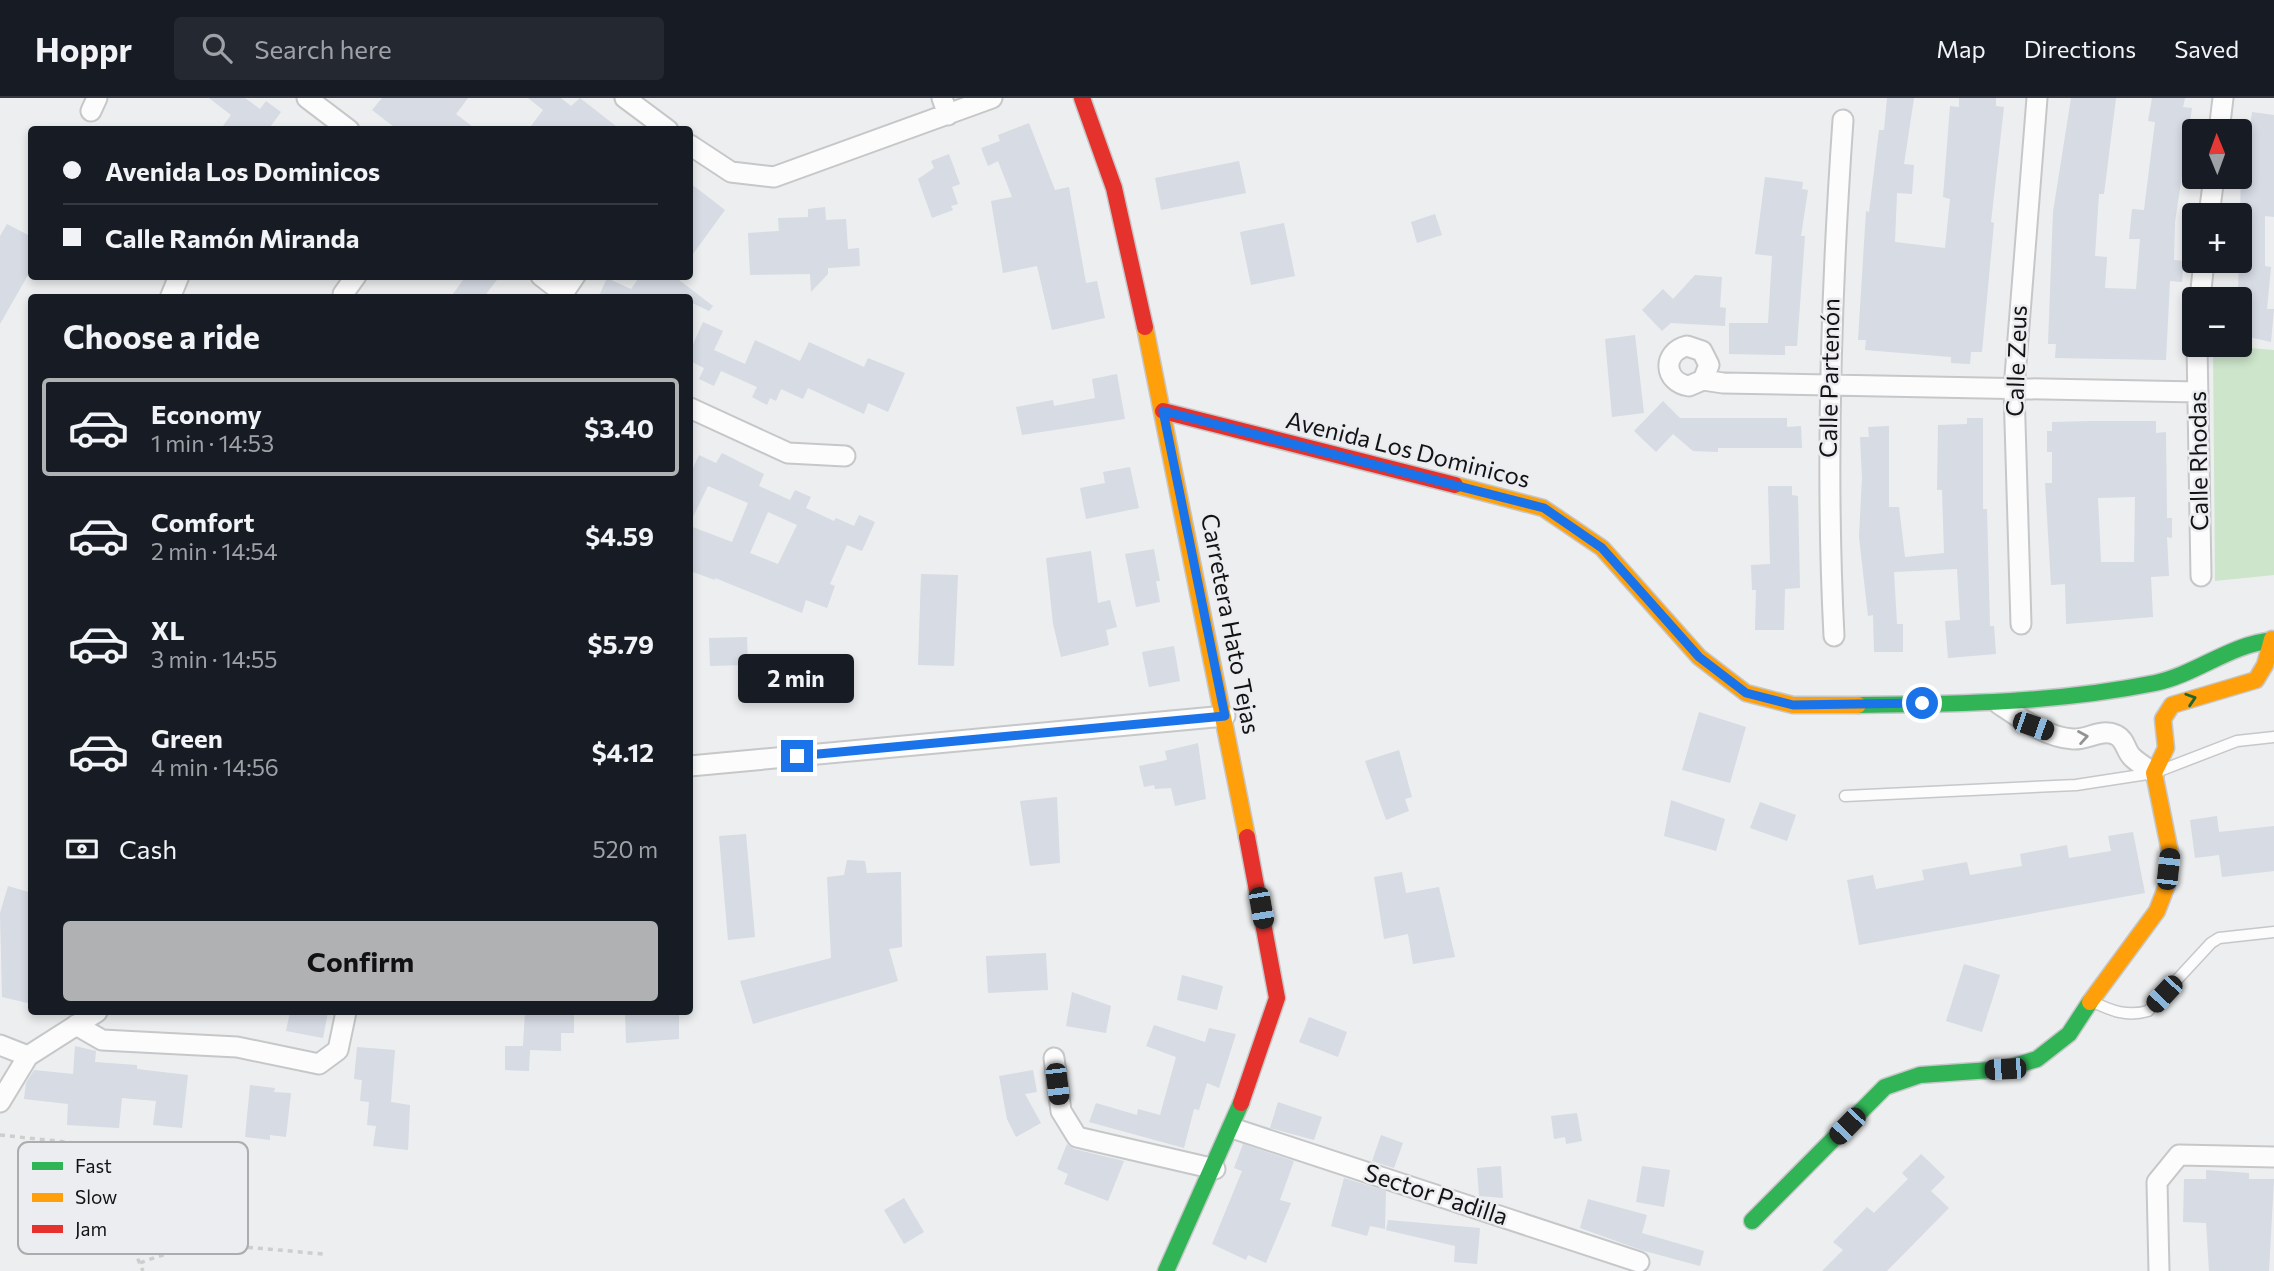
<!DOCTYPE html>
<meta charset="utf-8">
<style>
body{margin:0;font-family:Commissioner,sans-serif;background:#242831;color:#f1f3f6;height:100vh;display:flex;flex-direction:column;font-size:26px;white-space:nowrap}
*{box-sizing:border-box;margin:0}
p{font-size:23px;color:#9ea1a6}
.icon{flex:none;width:38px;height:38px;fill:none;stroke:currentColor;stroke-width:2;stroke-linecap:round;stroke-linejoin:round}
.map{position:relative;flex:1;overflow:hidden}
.drawer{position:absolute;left:28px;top:196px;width:665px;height:721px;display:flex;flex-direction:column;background:#171b24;border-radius:7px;box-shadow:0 4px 10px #0003}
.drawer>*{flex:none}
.guide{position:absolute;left:28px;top:28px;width:665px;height:154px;border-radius:7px;box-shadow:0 4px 10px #0003;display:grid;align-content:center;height:154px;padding:0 35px;background:#171b24}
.needle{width:46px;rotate:359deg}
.tools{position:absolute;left:2182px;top:21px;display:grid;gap:14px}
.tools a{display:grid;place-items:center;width:70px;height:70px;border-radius:7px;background:#171b24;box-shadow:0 4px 10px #0003;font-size:35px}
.end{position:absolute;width:32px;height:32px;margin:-16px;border:9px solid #1a73e8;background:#fff;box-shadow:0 0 0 4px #fff}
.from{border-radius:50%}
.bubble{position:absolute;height:49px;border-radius:7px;background:#171b24;box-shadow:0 4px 10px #0003;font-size:23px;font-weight:700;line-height:49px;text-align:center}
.car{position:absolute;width:21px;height:42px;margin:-21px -10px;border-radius:9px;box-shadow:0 0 5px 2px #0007;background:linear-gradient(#222 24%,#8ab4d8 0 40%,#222 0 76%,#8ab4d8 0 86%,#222 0)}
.guide b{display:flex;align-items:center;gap:24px;height:66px;font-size:26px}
.guide b+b{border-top:2px solid #363941}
.guide i{width:18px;height:18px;background:#f1f3f6}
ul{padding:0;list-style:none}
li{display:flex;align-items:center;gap:21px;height:98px;margin:0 14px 10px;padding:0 21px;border:4px solid transparent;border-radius:7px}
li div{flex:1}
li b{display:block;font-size:26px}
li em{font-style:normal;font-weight:700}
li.current{border-color:#afb1b3}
li>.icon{width:63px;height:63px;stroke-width:1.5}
h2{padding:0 35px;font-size:32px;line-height:84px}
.pay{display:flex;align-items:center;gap:18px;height:77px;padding:0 35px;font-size:26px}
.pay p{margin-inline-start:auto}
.cta{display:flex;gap:14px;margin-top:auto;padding:14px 35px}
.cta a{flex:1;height:80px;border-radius:7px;background:#afb1b3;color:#111;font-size:28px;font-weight:700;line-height:80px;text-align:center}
header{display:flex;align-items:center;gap:42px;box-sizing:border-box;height:98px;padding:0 35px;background:#171b24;border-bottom:2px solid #363941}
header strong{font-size:33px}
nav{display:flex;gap:38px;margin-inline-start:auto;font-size:24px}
.search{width:490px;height:63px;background:#242831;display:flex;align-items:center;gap:18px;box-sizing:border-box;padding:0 24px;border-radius:7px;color:#9ea1a6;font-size:26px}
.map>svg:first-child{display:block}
</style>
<header>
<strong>Hoppr</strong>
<div class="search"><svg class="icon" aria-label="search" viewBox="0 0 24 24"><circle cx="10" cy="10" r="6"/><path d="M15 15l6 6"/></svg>Search here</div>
<nav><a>Map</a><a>Directions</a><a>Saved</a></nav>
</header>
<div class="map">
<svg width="2274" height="1173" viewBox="0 0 2274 1173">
<rect width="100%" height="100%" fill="#edeeef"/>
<path fill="#cde5cb" d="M2213 247 2274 252V477L2215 483Z"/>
<path fill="#d6dbe4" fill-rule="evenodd" d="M209 0H245L260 11 266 3 281 14 268 32H220L231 17Z
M382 0H468L456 16 477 32H398L372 12Z
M528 0H561L571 8 580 0 621 32H528L543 12Z
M1887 0H1914L1904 66 1914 67 1912 96 1897 95 1895 144 1945 150 1950 101 1943 99 1950 8 1959 9V0H1996V8L2004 9 1991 124 1994 125 1982 254H1971L1970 266 1951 265V259L1865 252 1866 242H1858L1866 113 1869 114 1879 32H1884Z
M2071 0H2116L2104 96H2099L2095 158 2107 159 2105 190 2136 191 2140 141H2129L2132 111 2144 112 2155 24 2148 23 2152 0H2185L2183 9 2192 10 2175 124 2174 162 2184 163 2182 184 2170 183 2166 262 2055 260 2056 246H2048L2053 114Z
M2252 14 2274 17V119L2265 118V168L2271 169 2267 211H2274L2271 244 2240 237 2242 196H2238L2241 73 2244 55 2247 56Z
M1029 25 1055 92 1069 89 1086 185 1097 183 1105 220 1052 232 1037 168 1003 175 991 103 1012 99 998 63 988 68 981 50 1000 43 998 37Z
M949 56 960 86 952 89 958 106 951 108 953 112 932 120 918 81 934 70 931 63Z
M1239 63 1246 95 1161 112 1155 80Z
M1765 79 1803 84 1802 91 1808 92 1801 138H1805L1797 248H1785V257L1729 256V225H1768L1772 158 1755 156Z
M690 85 725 112 690 160Z
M825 109 826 122 846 121 848 151 859 150 860 168 828 170V176L811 194 810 176 750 177 748 135 779 133 778 120 808 119V111Z
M1435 116 1442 137 1417 145 1411 124Z
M1284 125 1295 178 1251 187 1240 134Z
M7 126 32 139V170L0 226V138Z
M1695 177 1722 179 1720 209 1726 210 1725 228 1671 225 1662 233 1642 212 1663 191 1673 201Z
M466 178H500L483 200H450Z
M640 178H674L713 208 709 213 690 204V200L672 196 669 200H598L607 180 631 191Z
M703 224 723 233 714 252 745 266 755 242 800 263 809 244 864 269 868 260 905 275 888 314 868 305 864 316 808 290 803 301 781 291 776 303 770 300 767 307 752 299 757 289 721 273 714 288 699 281 704 270 690 263V253Z
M1635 237 1644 315 1612 319 1605 241Z
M1117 276 1125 321 1022 337 1016 309 1053 302 1054 308 1095 300 1092 281Z
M1663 303 1680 320H1787V329L1801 328 1802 350H1718V354L1693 353 1673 336 1656 354 1634 333Z
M1967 320H1983V411H1987L1990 528H1994L1996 556 1948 560 1945 523 1960 522 1957 471 1894 474 1897 526H1903V554H1874L1873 517 1868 518 1859 439 1862 380 1860 339H1869L1868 329 1889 328V409H1899L1905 459 1944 455 1942 392H1937L1938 327 1967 326Z
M2093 323H2156V335L2166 334 2167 420H2172V440L2167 439 2169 478 2151 479 2153 519 2066 526 2065 486 2051 487 2045 385H2052V354H2047V333H2052V324ZM2135 399 2134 464H2101L2098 400Z
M722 355 764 376 759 388 790 402 795 392 811 399 806 410 834 423 836 420 854 428 859 417 875 424 862 453 847 447 830 486 835 488 827 510 806 502 802 515 715 480V482L690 473V428L732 444 748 405 708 388 690 425V377L699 357 716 365ZM768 414 797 427 778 466 750 455Z
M1130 369 1139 410 1086 421 1080 390 1105 385 1103 374Z
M1768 388H1792V397L1798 398 1800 490 1785 491 1784 532H1755L1756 492H1752L1751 467 1770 466Z
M1154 451 1160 483H1156L1160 504 1136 509 1125 456Z
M1091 453 1098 505 1110 502 1117 529 1106 532 1109 547 1061 559 1053 526 1046 460Z
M921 476 958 477 954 568 918 567Z
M747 539 748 567 710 568 709 540Z
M1174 548 1180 583 1149 589 1142 554Z
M1699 614 1746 629 1730 685 1682 672Z
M1198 645 1206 701 1175 708 1171 690 1155 691 1154 687 1144 689 1139 668 1167 662 1165 653Z
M1399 652 1412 699 1405 701 1409 713 1386 722 1365 663Z
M1057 699 1060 765 1030 768 1020 703Z
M1671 702 1725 721 1716 753 1664 738Z
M1760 704 1796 717 1787 743 1750 730Z
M2217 718 2219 734 2274 728V773L2222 779 2219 757 2195 760 2190 722Z
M2133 734 2145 795 1859 847 1847 782 1873 777 1876 791 1924 782 1922 772 1967 764 1970 777 2022 768 2020 756 2067 747 2069 760 2111 753 2108 738Z
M746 736 755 839 728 842 719 738Z
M847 762 865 763 867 775 901 774 902 849 889 851 898 883 753 926 740 883 831 860 827 779 844 777Z
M1402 774 1406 795 1439 789 1455 859 1413 866 1408 836 1384 841 1374 779Z
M8 788 32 795V906L2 899 0 815Z
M1046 855 1048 892 988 895 986 858Z
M1964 866 2000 877 1982 934 1946 923Z
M1182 877 1223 888 1217 912 1177 902Z
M1072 894 1111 908 1106 935 1066 928Z
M290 914H328L323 940 286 933Z
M525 914H574V935H561V953L530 952 529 973 505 972V948H523Z
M625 914H679V941L626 945Z
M1309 919 1347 934 1338 959 1299 944Z
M1154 927 1205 944 1209 930 1236 936 1219 990 1207 985 1199 1012 1194 1011 1184 1050 1089 1024 1096 1005 1137 1017 1138 1011 1160 1017 1176 959 1146 948Z
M75 948 96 953 95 964 137 967V971L188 977 182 1030 153 1027 156 1003 122 1000 119 1030 67 1027 68 1006 24 1001 26 985 34 972 73 976Z
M357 949 395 952 391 1004 410 1007 408 1052 373 1048 376 1028 367 1027 369 1004 360 1003 362 982 354 981Z
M1033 972 1037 994 1025 996 1041 1025 1016 1039 1007 1021 999 978Z
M250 987 275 990 274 994 291 995 286 1039 270 1037V1042L245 1039Z
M1278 1004 1322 1019 1314 1042 1270 1030Z
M1577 1015 1582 1043 1566 1046 1565 1039 1554 1041 1551 1018Z
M1381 1037 1403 1045 1394 1070 1372 1063Z
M1067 1046 1074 1051 1124 1063 1108 1103 1064 1086 1068 1076 1057 1071Z
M1243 1046 1294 1063 1280 1102 1291 1105 1266 1165 1248 1157 1246 1162 1212 1146 1242 1073 1234 1070Z
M1921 1056 1945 1079 1931 1093 1949 1110 1887 1173H1822L1843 1152 1833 1144 1867 1109 1874 1115 1908 1081 1902 1075Z
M1501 1068 1503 1100 1479 1098 1477 1070Z
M1642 1068 1670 1072 1664 1109 1636 1104Z
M2206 1072 2249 1075V1081H2274L2269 1173H2209L2206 1125 2183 1124 2184 1081H2206Z
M1344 1080 1386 1093 1385 1131 1370 1128 1367 1138 1331 1128Z
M904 1100 924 1134 904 1146 884 1112Z
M1588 1101 1647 1117 1642 1135 1704 1153 1700 1168 1641 1152 1580 1130Z
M1388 1122 1480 1130 1477 1166 1454 1164 1455 1148 1386 1132Z"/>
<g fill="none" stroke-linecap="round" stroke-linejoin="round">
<g stroke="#c6c7c8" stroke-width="13">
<path id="lane" d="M1845 698 2076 687 2154 675 2237 643 2274 639
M2093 904C2112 913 2127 919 2148 913L2211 845 2219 840 2274 834"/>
</g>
<g stroke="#c6c7c8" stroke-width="23">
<path id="street" d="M307 0 349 32
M625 0 668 32
M942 0 948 17
M91 13 97 0
M2219 33 2223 0
M690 47 731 74 774 79 992 0
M2209 117 2214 79
M541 178 563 195
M343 196 356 178
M170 200 179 178
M560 200 575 178
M2200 201 2204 163
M2197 247 2201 478
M1703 282 1709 267 1702 253 1687 248C1662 254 1663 284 1689 288L1703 282 1723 285 2198 294
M690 310 788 355 845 358
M2021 526 2014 291 2037 0
M1834 538C1825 365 1831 194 1843 22
M1999 606C2020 620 2047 640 2073 641 2088 642 2101 630 2116 637 2126 642 2125 652 2132 659 2138 665 2147 670 2154 675
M690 668 1225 618
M76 927 102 942 237 949 319 966 338 952 346 914
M0 947 28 958
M1054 960 1061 1013 1077 1039 1215 1071
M0 1004 28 958 97 914
M1232 1030 1639 1164
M2159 1173 2157 1084 2179 1057 2274 1059"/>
</g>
<g stroke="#c6c7c8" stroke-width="19">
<path id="fast" d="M1858 607C1960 606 2055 605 2155 585 2197 576 2230 546 2274 542
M1752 1123 1885 989 1920 977 2005 971 2037 961 2069 936 2090 904
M1166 1173 1241 1005"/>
</g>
<g stroke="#c6c7c8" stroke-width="19">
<path id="slow" d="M1145 229 1247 739
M1455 387 1543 410 1602 450 1699 559 1746 595 1793 607H1858
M2090 904 2157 813 2167 787 2170 754 2154 675 2166 650 2163 621 2172 607 2256 582 2265 567 2272 541"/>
</g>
<g stroke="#c6c7c8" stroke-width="19">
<path id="jam" d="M1082 0 1114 90 1145 229
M1163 313 1455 387
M1241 1005 1277 900 1247 739"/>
</g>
<path stroke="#cececf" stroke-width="3.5" stroke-dasharray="5 5" stroke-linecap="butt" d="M0 1037 75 1045 94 1058 143 1173
M140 1165C204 1139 256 1151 323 1156"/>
<use href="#lane" stroke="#fcfcfd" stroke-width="10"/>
<use href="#street" stroke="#fcfcfd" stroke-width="19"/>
<use href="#fast" stroke="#30b455" stroke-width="16"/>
<use href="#slow" stroke="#ff9f0a" stroke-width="16"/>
<use href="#jam" stroke="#e5322d" stroke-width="16"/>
</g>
<defs><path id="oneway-chevron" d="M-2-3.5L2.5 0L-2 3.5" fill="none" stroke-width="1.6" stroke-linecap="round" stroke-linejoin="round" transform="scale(1.75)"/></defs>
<use stroke="#226434" href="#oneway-chevron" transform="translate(2191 601) rotate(-18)"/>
<use stroke="#939394" href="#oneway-chevron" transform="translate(2083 639) rotate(-10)"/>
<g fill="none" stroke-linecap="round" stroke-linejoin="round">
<path stroke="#1a73e8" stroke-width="9" d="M797 658 1225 618 1163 313 1544 410 1602 450 1699 559 1746 595 1793 607 1922 605"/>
</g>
<g text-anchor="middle" stroke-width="5" stroke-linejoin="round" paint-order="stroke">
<g font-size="24" fill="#131314" stroke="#ecedf0">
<text transform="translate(2017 263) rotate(-88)" y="8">Calle Zeus</text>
<text transform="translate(1830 280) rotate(-89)" y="8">Calle Partenón</text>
<text transform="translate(1408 352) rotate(14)" y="8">Avenida Los Dominicos</text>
<text transform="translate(2199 363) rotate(-91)" y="8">Calle Rhodas</text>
<text transform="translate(1230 526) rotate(79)" y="8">Carretera Hato Tejas</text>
<text transform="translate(1436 1097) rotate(18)" y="8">Sector Padilla</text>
</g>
</g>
<rect x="18" y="1044" width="230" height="112" rx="10" fill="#ecedf0" stroke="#abacae" stroke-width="2"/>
<rect x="32" y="1064" width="31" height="8" fill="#30b455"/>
<rect x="32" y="1095" width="31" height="9" fill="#ff9f0a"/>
<rect x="32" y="1127" width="31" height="8" fill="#e5322d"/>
<g font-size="19" fill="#131314">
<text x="75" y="1075">Fast</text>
<text x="75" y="1106">Slow</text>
<text x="75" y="1138">Jam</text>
</g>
</svg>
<div class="tools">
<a><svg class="needle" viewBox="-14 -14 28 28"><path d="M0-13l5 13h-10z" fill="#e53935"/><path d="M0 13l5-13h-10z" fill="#9ea1a6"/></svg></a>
<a>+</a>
<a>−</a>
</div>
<i class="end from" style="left:1922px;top:605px"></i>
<i class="end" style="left:797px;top:658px"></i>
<div class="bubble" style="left:738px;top:556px;width:116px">2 min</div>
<i class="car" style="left:2033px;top:628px;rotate:109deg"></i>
<i class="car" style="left:2168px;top:771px;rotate:6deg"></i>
<i class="car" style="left:1261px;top:810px;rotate:170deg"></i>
<i class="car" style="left:2164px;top:896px;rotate:223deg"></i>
<i class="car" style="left:2005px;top:971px;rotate:267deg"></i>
<i class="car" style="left:1057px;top:986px;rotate:173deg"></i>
<i class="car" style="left:1847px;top:1028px;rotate:224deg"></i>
<div class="guide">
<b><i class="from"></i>Avenida Los Dominicos</b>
<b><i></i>Calle Ramón Miranda</b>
</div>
<section class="drawer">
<h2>Choose a ride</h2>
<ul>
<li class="current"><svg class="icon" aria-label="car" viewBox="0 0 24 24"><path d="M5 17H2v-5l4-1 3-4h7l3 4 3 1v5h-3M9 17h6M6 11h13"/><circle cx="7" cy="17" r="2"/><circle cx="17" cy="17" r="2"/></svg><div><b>Economy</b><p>1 min · 14:53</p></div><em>$3.40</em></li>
<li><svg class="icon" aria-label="car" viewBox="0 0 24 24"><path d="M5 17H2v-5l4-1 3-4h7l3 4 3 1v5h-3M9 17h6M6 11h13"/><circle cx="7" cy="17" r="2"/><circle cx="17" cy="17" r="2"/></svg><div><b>Comfort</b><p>2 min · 14:54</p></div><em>$4.59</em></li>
<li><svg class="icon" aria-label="car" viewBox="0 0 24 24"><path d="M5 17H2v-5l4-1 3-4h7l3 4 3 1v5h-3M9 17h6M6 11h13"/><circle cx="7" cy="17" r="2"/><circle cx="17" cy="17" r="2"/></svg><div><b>XL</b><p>3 min · 14:55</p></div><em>$5.79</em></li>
<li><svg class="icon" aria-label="car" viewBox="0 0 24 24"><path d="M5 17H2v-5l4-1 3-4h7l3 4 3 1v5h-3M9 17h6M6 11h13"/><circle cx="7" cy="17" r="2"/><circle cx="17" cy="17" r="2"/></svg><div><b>Green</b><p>4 min · 14:56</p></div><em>$4.12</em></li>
</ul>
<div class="pay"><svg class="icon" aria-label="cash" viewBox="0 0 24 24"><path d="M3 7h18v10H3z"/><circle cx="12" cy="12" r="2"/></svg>Cash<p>520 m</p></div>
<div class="cta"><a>Confirm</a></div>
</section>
</div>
